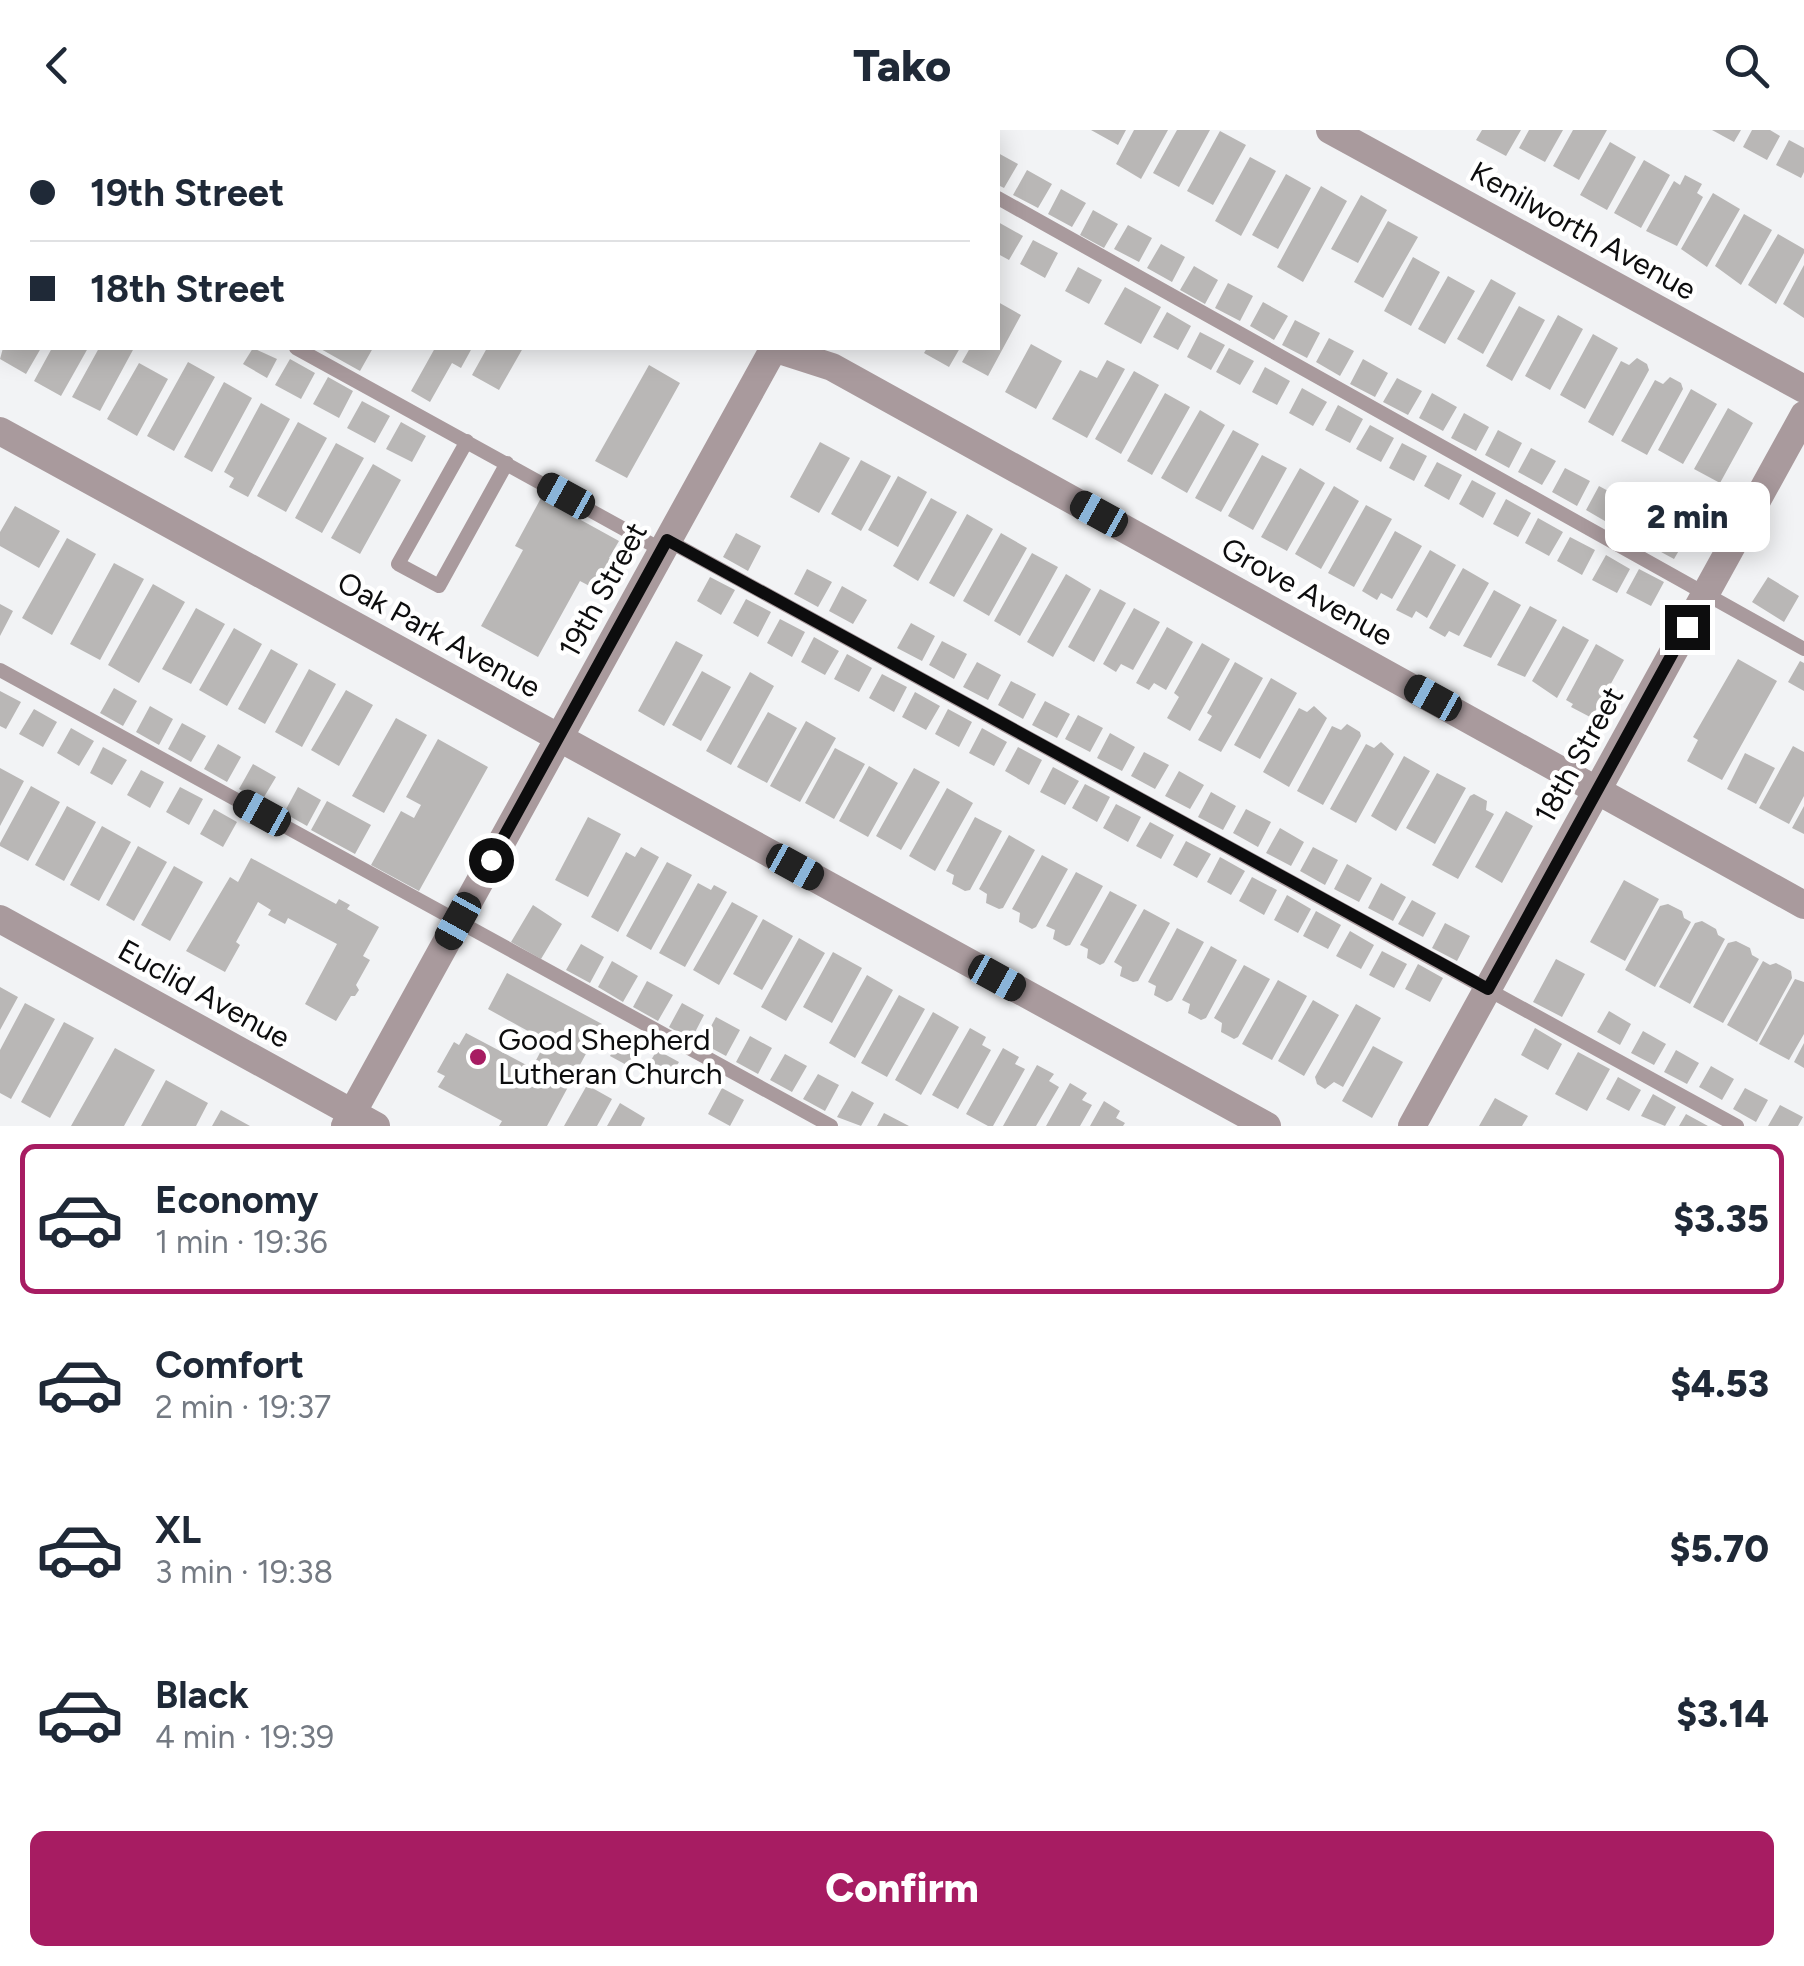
<!DOCTYPE html>
<meta charset="utf-8">
<style>
body{margin:0;font-family:Figtree,sans-serif;background:#f2f2f3;color:#1f2937;height:100vh;display:flex;flex-direction:column;font-size:38px;white-space:nowrap}
*{box-sizing:border-box;margin:0}
p{font-size:32px;color:#747a83}
.icon{flex:none;width:55px;height:55px;fill:none;stroke:currentColor;stroke-width:2;stroke-linecap:round;stroke-linejoin:round}
.map{position:relative;height:996px;overflow:hidden}
.panel{display:flex;flex-direction:column;background:#fff;flex:1}
.panel>*{flex:none}
.banner{position:absolute;left:0px;top:0px;width:1000px;height:220px;box-shadow:0 5px 25px #0003;display:grid;align-content:center;height:220px;padding:0 30px;background:#fff}
.end{position:absolute;width:45px;height:45px;margin:-22px;border:12px solid #0d0d0e;background:#fff;box-shadow:0 0 0 5px #fff}
.from{border-radius:50%}
.bubble{position:absolute;height:70px;border-radius:15px;background:#fff;box-shadow:0 5px 25px #0003;font-size:32px;font-weight:800;line-height:70px;text-align:center}
.car{position:absolute;width:30px;height:60px;margin:-30px -15px;border-radius:12px;box-shadow:0 0 8px 2px #0007;background:linear-gradient(#222 24%,#8ab4d8 0 40%,#222 0 76%,#8ab4d8 0 86%,#222 0)}
.banner b{display:flex;align-items:center;gap:35px;height:95px;font-size:38px}
.banner b+b{border-top:2px solid #e0e1e3}
.banner i{width:25px;height:25px;background:#1f2937}
ul{padding:18px 0 0;list-style:none}
li{display:flex;align-items:center;gap:30px;height:150px;margin:0 20px 15px;padding:0 10px;border:5px solid transparent;border-radius:15px}
li div{flex:1}
li b{display:block;font-size:38px}
li em{font-style:normal;font-weight:800}
li.selected{border-color:#a71c62}
li>.icon{width:90px;height:90px;stroke-width:1.5}
.action{display:flex;gap:20px;margin-top:auto;padding:20px 30px}
.action a{flex:1;height:115px;border-radius:15px;background:#a71c62;color:#fff;font-size:40px;font-weight:800;line-height:115px;text-align:center}
header{display:flex;justify-content:space-between;align-items:center;height:130px;padding:0 30px;background:#fff;font-size:45px;font-weight:800}
.map>svg:first-child{display:block}
</style>
<header><svg class="icon" aria-label="back" viewBox="0 0 24 24"><path d="M15 5l-7 7 7 7"/></svg>Tako<svg class="icon" aria-label="search" viewBox="0 0 24 24"><circle cx="10" cy="10" r="6"/><path d="M15 15l6 6"/></svg></header>
<div class="map">
<svg width="1804" height="996" viewBox="0 0 1804 996">
<rect width="100%" height="100%" fill="#f2f3f5"/>
<path fill="#b9b7b6" d="M1091 0H1126L1118 15Z
M1134 0H1168L1141 49 1116 34Z
M1177 0H1210L1179 57 1153 43Z
M1482 0H1521L1506 26 1476 10Z
M1529 0H1563L1545 32 1519 18Z
M1573 0H1607L1579 50 1553 36Z
M1712 0H1741L1734 12Z
M1752 0H1770L1780 6 1767 30 1743 17Z
M1220 1 1246 15 1213 75 1187 61Z
M1789 10 1804 18V42L1801 48 1776 35Z
M1610 12 1636 27 1607 80 1580 65Z
M998 23 1018 34 1004 58 998 55Z
M1250 27 1276 41 1241 106 1215 91Z
M1644 30 1670 45 1641 98 1614 83Z
M1027 40 1052 54 1038 78 1013 65Z
M1286 44 1311 58 1278 119 1252 105Z
M1685 45 1702 54 1697 63 1703 67 1677 116 1646 101 1674 51 1680 55Z
M1321 56 1347 71 1303 152 1277 137Z
M1061 59 1086 73 1072 97 1048 84Z
M1713 63 1740 79 1707 137 1681 119Z
M1361 65 1387 80 1358 133 1331 119Z
M1093 80 1118 94 1104 118 1080 105Z
M1744 84 1772 100 1741 155 1715 136Z
M1388 91 1418 107 1383 168 1354 152Z
M998 92 1023 106 1009 130 998 124Z
M1128 95 1152 108 1139 132 1114 119Z
M1778 104 1804 119V123L1776 174 1748 155Z
M1033 110 1058 123 1045 148 1020 134Z
M1161 114 1185 127 1172 152 1147 138Z
M1413 127 1440 142 1411 196 1384 181Z
M1804 135V188L1783 174Z
M1194 136 1218 150 1205 174 1180 160Z
M1078 137 1102 150 1089 174 1065 161Z
M1448 146 1475 161 1445 214 1418 199Z
M1491 149 1516 163 1483 224 1457 209Z
M1228 153 1253 166 1240 191 1215 178Z
M1125 157 1161 177 1141 214 1104 194Z
M998 172 1021 185 988 246 962 232 970 218H998Z
M1263 172 1288 186 1274 210 1250 196Z
M1519 176 1545 190 1512 251 1486 236Z
M1167 182 1191 196 1178 220 1153 207Z
M1558 185 1583 199 1550 260 1525 246Z
M1295 190 1320 203 1307 228 1282 215Z
M1200 202 1225 215 1211 240 1187 227Z
M1593 204 1618 218 1585 279 1560 265Z
M1329 208 1354 221 1340 246 1316 232Z
M1031 214 1062 231 1036 279 1005 262Z
M3 218H41L26 244 0 229Z
M52 218H88L61 266 34 251Z
M99 218H134L100 281 72 267Z
M253 218 277 229 267 248 243 234Z
M319 218H373L360 241Z
M435 218H472L461 238 452 233 430 272 411 261Z
M487 218H523L499 260 472 245Z
M927 218H960L949 237 924 223Z
M1229 218 1254 231 1240 255 1216 242Z
M1637 228 1647 234 1649 240 1613 306 1588 292 1621 231 1629 235Z
M290 229 315 243 301 269 275 255Z
M1363 229 1388 243 1375 267 1350 254Z
M1107 230 1125 239 1087 308 1052 289 1080 240 1097 248Z
M188 232 215 247 174 321 147 306Z
M139 233 168 249 137 306 107 289Z
M649 235 680 253 627 348 595 331Z
M1265 237 1290 251 1277 275 1252 262Z
M1134 241 1159 255 1121 324 1095 309Z
M328 247 353 261 339 288 313 274Z
M1670 247 1681 253 1683 259 1647 325 1621 311 1655 250 1663 254Z
M1397 248 1422 261 1408 285 1383 272Z
M224 252 252 268 212 342 184 327Z
M1302 258 1327 272 1313 296 1289 283Z
M1691 259 1717 274 1683 334 1658 320Z
M1165 263 1190 277 1152 345 1127 331Z
M1432 263 1457 277 1443 301 1419 288Z
M362 271 390 286 375 313 347 298Z
M261 273 290 289 248 367 229 357 234 348 224 342Z
M1338 275 1363 289 1350 313 1325 300Z
M1728 278 1753 293 1720 353 1694 339Z
M1200 280 1225 295 1187 363 1161 348Z
M1464 283 1489 297 1476 321 1451 308Z
M298 292 327 308 286 382 257 366Z
M401 292 426 306 412 332 386 319Z
M1370 295 1394 308 1381 332 1356 319Z
M1233 300 1259 314 1221 382 1195 368Z
M1498 300 1522 313 1509 338 1485 325Z
M820 312 850 328 819 383 790 367Z
M336 313 364 328 322 403 295 388Z
M1402 313 1427 326 1414 351 1389 338Z
M1531 318 1556 331 1542 355 1518 342Z
M1262 325 1287 338 1253 400 1228 386Z
M861 330 891 346 861 401 831 384Z
M1437 332 1462 345 1449 370 1424 356Z
M373 334 401 350 360 424 331 408Z
M1300 338 1325 353 1287 421 1261 407Z
M1565 338 1590 351 1577 376 1552 362Z
M898 346 927 362 898 417 868 400Z
M1472 350 1496 363 1483 388 1459 374Z
M1334 356 1359 371 1321 439 1295 424Z
M1599 356 1623 369 1610 394 1586 380Z
M541 368 619 411 609 428 615 431 599 461 580 451 538 527 481 496 523 420 515 416Z
M931 368 957 382 918 451 893 436Z
M1506 369 1531 383 1518 407 1493 394Z
M1633 374 1658 387 1645 411 1620 398Z
M1366 375 1392 389 1354 457 1328 443Z
M15 376 60 401 39 438 0 416V402Z
M967 384 993 399 954 467 929 453Z
M1538 388 1563 402 1549 426 1525 413Z
M1663 391 1688 405 1674 429 1650 416Z
M1395 401 1422 416 1392 469 1381 463 1377 470 1362 461Z
M736 403 761 416 748 441 723 427Z
M1001 403 1027 418 989 486 963 471Z
M1570 407 1595 420 1582 445 1557 431Z
M67 408 96 424 52 505 22 488Z
M1430 420 1456 435 1427 488 1416 481 1412 488 1396 480Z
M1032 423 1058 437 1020 506 994 491Z
M1606 425 1630 439 1617 463 1592 450Z
M114 433 144 449 100 530 70 514Z
M1463 438 1489 453 1459 506 1449 501 1445 507 1429 498Z
M807 439 832 452 818 477 794 464Z
M1639 439 1664 452 1651 476 1626 463Z
M1066 444 1091 459 1053 527 1027 512Z
M710 447 735 460 721 485 697 471Z
M1768 447 1799 466 1784 492 1752 472Z
M153 454 185 472 139 553 108 535Z
M842 456 867 470 853 494 829 481Z
M1100 459 1126 473 1094 532 1068 517Z
M1494 460 1521 475 1491 528 1463 516Z
M746 469 771 482 758 507 733 493Z
M0 474 13 481 0 506Z
M1530 476 1557 490 1525 547 1497 535Z
M196 478 225 494 191 554 162 539Z
M1134 478 1160 492 1133 540 1121 534 1116 542 1103 534Z
M780 489 805 502 792 527 767 513Z
M911 493 935 506 922 531 897 518Z
M1563 496 1589 510 1557 568 1532 551Z
M1167 497 1193 512 1166 560 1154 553 1149 560 1136 553Z
M234 498 262 514 227 576 199 560Z
M814 507 839 521 825 545 801 532Z
M676 511 703 525 664 596 638 581Z
M942 511 967 524 954 549 929 535Z
M1202 513 1230 529 1190 601 1167 588 1179 567 1174 563Z
M1596 514 1624 530 1592 588 1571 577 1573 574 1566 570Z
M271 519 298 534 265 594 238 579Z
M847 524 872 538 859 562 834 549Z
M1738 529 1777 551 1722 650 1687 631 1698 610 1693 607Z
M1800 531 1804 533V561L1788 552Z
M977 532 1001 545 988 570 963 557Z
M1235 532 1263 548 1221 622 1198 610 1212 586 1207 583Z
M309 539 336 554 302 617 275 602Z
M702 541 731 557 701 611 672 595Z
M750 542 774 556 731 635 706 621Z
M882 544 907 557 894 582 869 568Z
M1271 548 1297 563 1260 629 1234 615Z
M1011 551 1036 564 1023 589 998 575Z
M114 558 137 571 123 596 100 583Z
M346 560 373 575 339 636 311 620Z
M0 561 21 572 6 599 0 596Z
M915 562 940 576 926 600 902 587Z
M1045 571 1070 584 1057 608 1032 595Z
M150 576 173 589 159 615 136 602Z
M1314 576 1327 588 1289 657 1263 642 1299 578 1307 582Z
M34 579 57 592 43 617 19 604Z
M948 579 972 592 959 617 935 604Z
M768 582 797 598 767 653 737 637Z
M1078 585 1103 598 1090 622 1065 609Z
M396 588 427 605 384 683 352 666Z
M806 591 836 608 800 672 770 656Z
M182 593 206 606 191 632 168 619Z
M1347 594 1360 602 1361 606 1323 675 1297 661 1332 596 1341 600Z
M71 598 94 611 79 636 57 623Z
M982 598 1007 612 994 636 969 623Z
M1110 603 1135 617 1122 641 1097 628Z
M438 609 488 637 419 761 371 735 401 681 414 688 421 675 406 667Z
M1381 612 1394 624 1356 693 1330 679 1366 614 1374 618Z
M218 614 241 627 227 652 204 639Z
M1793 616 1804 622V666L1789 694 1759 678Z
M103 617 127 630 112 655 90 643Z
M1018 617 1042 630 1029 655 1005 641Z
M835 618 865 634 834 689 805 673Z
M1144 622 1169 635 1155 659 1131 646Z
M1745 623 1775 638 1756 674 1727 659Z
M1404 626 1430 641 1396 701 1371 686Z
M253 634 276 647 261 672 239 659Z
M869 636 898 653 868 707 839 691Z
M1053 637 1079 651 1065 675 1040 662Z
M0 638 24 651 0 696Z
M914 638 940 652 901 720 876 706Z
M141 640 164 652 150 678 127 665Z
M1179 641 1204 655 1190 679 1165 666Z
M1437 643 1466 658 1435 714 1406 698Z
M1085 654 1110 667 1097 692 1072 678Z
M31 656 60 672 28 731 0 716V713Z
M180 657 203 669 189 695 166 682Z
M298 657 321 670 307 696 284 683Z
M947 658 973 673 935 741 909 726Z
M1211 662 1236 676 1223 700 1198 687Z
M1474 664 1487 671 1486 680 1494 684 1458 749 1432 735 1470 666Z
M327 671 371 695 355 724 311 700Z
M1116 674 1141 687 1128 712 1103 698Z
M67 676 96 692 64 751 35 735Z
M1804 676V704L1792 698Z
M214 679 237 692 223 717 200 704Z
M1246 679 1271 692 1258 717 1233 703Z
M1506 681 1533 696 1502 753 1475 737Z
M588 687 621 704 588 767 555 750Z
M975 687 1002 701 970 760 965 761 952 754 954 745 946 741Z
M1150 692 1174 705 1161 729 1136 716Z
M102 696 131 712 99 771 70 755Z
M1280 698 1304 712 1291 736 1266 723Z
M1009 705 1035 720 1003 778 999 779 986 773 987 764 979 759Z
M1186 711 1211 724 1197 748 1173 735Z
M138 716 167 732 134 791 106 775Z
M641 717 659 727 618 802 591 787 626 722 635 727Z
M1313 717 1338 730 1325 755 1300 741Z
M1042 725 1068 739 1036 797 1032 799 1019 792 1020 783 1012 779Z
M1220 727 1245 741 1231 765 1207 752Z
M251 728 336 774 339 769 350 775 347 779 379 797 363 826 370 830 356 855 359 860 355 866H351L336 891 305 874 337 814 288 788 285 794 268 785 271 780 258 772 236 812 240 815 225 842 186 821 230 747 238 752Z
M667 732 692 745 651 820 626 806Z
M1347 734 1372 748 1359 772 1334 759Z
M174 736 203 752 170 811 141 795Z
M1076 742 1103 756 1070 815 1066 816 1053 809 1055 800 1046 796Z
M1252 747 1277 760 1264 785 1239 771Z
M1624 750 1659 769 1625 831 1590 812Z
M698 753 711 760 714 755 727 762 685 837 659 823Z
M1381 753 1406 767 1393 791 1368 778Z
M1110 761 1137 775 1104 833 1100 835 1087 828 1088 819 1080 815Z
M1287 765 1311 779 1298 803 1274 790Z
M1412 770 1436 783 1423 807 1398 794Z
M732 772 758 786 719 855 693 840Z
M1668 774 1682 781 1684 788 1691 792 1655 857 1625 840 1660 776Z
M533 775 562 794 541 829 511 812Z
M1144 779 1170 793 1138 851 1133 852 1120 846 1122 837 1114 832Z
M1316 781 1341 795 1328 819 1303 806Z
M763 789 793 806 762 860 733 844Z
M1702 791 1716 799 1718 805 1725 809 1690 874 1659 857 1695 793Z
M1445 793 1470 806 1457 831 1432 818Z
M1177 798 1204 812 1172 870 1167 872 1154 865 1156 856 1148 852Z
M1350 801 1374 815 1361 839 1336 826Z
M799 808 825 823 786 891 761 877Z
M1736 811 1750 818 1752 825 1759 829 1723 893 1693 877 1728 813Z
M581 814 604 827 590 853 566 840Z
M1211 816 1237 830 1206 888 1201 890 1188 883 1190 874 1182 870Z
M1382 821 1407 834 1394 858 1369 845Z
M833 822 862 838 832 893 803 877Z
M1556 829 1585 844 1562 887 1533 872Z
M612 831 638 846 623 872 598 857Z
M1763 831 1770 835 1776 833 1791 841 1792 848 1757 912 1727 895Z
M1418 834 1443 848 1430 872 1405 859Z
M1244 835 1270 849 1238 907 1234 909 1221 902 1222 893 1214 888Z
M507 843 602 894 547 996H499L502 991 438 957 445 946 437 942 454 912 459 915 466 903 532 938 546 911 488 879Z
M867 845 893 860 855 928 829 913Z
M1795 849 1804 852V904L1789 930 1759 914Z
M1278 850 1307 866 1272 930 1242 914Z
M647 851 673 865 658 891 633 877Z
M0 857 18 867 0 900Z
M899 865 925 879 887 947 861 933Z
M1313 870 1339 885 1304 946 1278 931Z
M25 873 55 889 11 969 0 963V920Z
M682 873 704 885 691 910 669 897Z
M1356 874 1381 888 1343 957 1334 952 1325 959 1317 954 1315 947Z
M1609 881 1631 894 1620 915 1597 902Z
M933 882 959 897 921 965 895 950Z
M716 887 740 900 726 926 702 913Z
M64 892 94 908 50 988 21 972Z
M970 898 986 907 982 915 991 920 958 979 932 965Z
M1535 898 1562 914 1548 940 1521 925Z
M1643 901 1666 914 1654 935 1631 923Z
M622 903 644 914 632 938 610 926Z
M750 906 772 918 758 944 736 932Z
M1804 913V938L1794 932Z
M1373 916 1403 932 1372 988 1342 971Z
M115 918 155 940 124 996H71Z
M1003 918 1019 927 1015 934 1025 939 993 996H988L966 984Z
M657 920 679 932 665 956 643 944Z
M1676 920 1699 933 1687 954 1664 942Z
M1578 922 1610 939 1587 981 1555 964Z
M785 924 807 936 792 962 770 950Z
M1037 935 1054 944 1049 951 1059 957 1036 996H1003Z
M1711 936 1734 949 1722 970 1699 957Z
M818 944 839 955 825 981 803 969Z
M1618 947 1641 960 1629 981 1606 969Z
M166 950 208 973 196 996H141Z
M1070 953 1087 963 1082 970 1092 975 1080 996H1046Z
M587 955 612 969 597 996H564Z
M722 958 744 970 730 996 708 984Z
M1745 958 1768 970 1756 992 1733 979Z
M852 961 874 973 861 996 837 987Z
M1653 964 1676 977 1665 996 1641 986Z
M1495 968 1528 986 1522 996H1479Z
M1104 971 1120 981 1116 988 1125 993 1123 996H1090Z
M620 973 645 988 641 996H607Z
M1780 975 1803 987 1798 996H1768Z
M221 980 250 996H212Z
M884 983 909 996H877Z
M1686 984 1708 996H1679Z"/>
<g fill="none" stroke-linecap="round" stroke-linejoin="round">
<path stroke="#a99a9d" stroke-width="14" d="M785 0 789 2
M0 57 2 58
M998 68 1804 519
M296 218 662 420
M467 311 398 434 439 456 507 333
M667 410 1737 996
M0 540 831 996"/>
<path stroke="#a99a9d" stroke-width="28" d="M350 0 355 2
M1330 0 1804 259
M892 2 893 0
M0 12 2 8
M773 218 832 237 1804 775
M0 789 376 996
M345 996 774 218
M1412 996 1804 285"/>
<path stroke="#a99a9d" stroke-width="28" d="M0 301 1267 996"/>
</g>
<g fill="none" stroke-linecap="round" stroke-linejoin="round">
<path stroke="#0d0d0e" stroke-width="12" d="M491 730 667 410 1488 859 1687 497"/>
</g>
<circle fill="#a71c62" stroke="#fff" stroke-width="4" cx="478" cy="927" r="10"/>
<g text-anchor="middle" stroke-width="9" stroke-linejoin="round" paint-order="stroke">
<g font-size="30" fill="#0d0d0e" stroke="#fff">
<text transform="translate(1583 101) rotate(29)" y="10">Kenilworth Avenue</text>
<text transform="translate(603 460) rotate(-61)" y="10">19th Street</text>
<text transform="translate(1307 462) rotate(29)" y="10">Grove Avenue</text>
<text transform="translate(439 505) rotate(29)" y="10">Oak Park Avenue</text>
<text transform="translate(1579 625) rotate(-61)" y="10">18th Street</text>
<text transform="translate(204 864) rotate(29)" y="10">Euclid Avenue</text>
</g>
<g font-size="30" fill="#0d0d0e" stroke="#fff" text-anchor="start">
<text x="498" y="920">Good Shepherd<tspan x="498" dy="34">Lutheran Church</tspan></text>
</g>
</g>
</svg>
<i class="end from" style="left:491px;top:730px"></i>
<i class="end" style="left:1687px;top:497px"></i>
<div class="bubble" style="left:1605px;top:352px;width:165px">2 min</div>
<i class="car" style="left:566px;top:366px;rotate:299deg"></i>
<i class="car" style="left:1099px;top:384px;rotate:299deg"></i>
<i class="car" style="left:1433px;top:568px;rotate:299deg"></i>
<i class="car" style="left:262px;top:683px;rotate:299deg"></i>
<i class="car" style="left:795px;top:737px;rotate:119deg"></i>
<i class="car" style="left:458px;top:791px;rotate:209deg"></i>
<i class="car" style="left:997px;top:848px;rotate:119deg"></i>
<div class="banner">
<b><i class="from"></i>19th Street</b>
<b><i></i>18th Street</b>
</div>
</div>
<section class="panel">
<ul>
<li class="selected"><svg class="icon" aria-label="car" viewBox="0 0 24 24"><path d="M5 17H2v-5l4-1 3-4h7l3 4 3 1v5h-3M9 17h6M6 11h13"/><circle cx="7" cy="17" r="2"/><circle cx="17" cy="17" r="2"/></svg><div><b>Economy</b><p>1 min · 19:36</p></div><em>$3.35</em></li>
<li><svg class="icon" aria-label="car" viewBox="0 0 24 24"><path d="M5 17H2v-5l4-1 3-4h7l3 4 3 1v5h-3M9 17h6M6 11h13"/><circle cx="7" cy="17" r="2"/><circle cx="17" cy="17" r="2"/></svg><div><b>Comfort</b><p>2 min · 19:37</p></div><em>$4.53</em></li>
<li><svg class="icon" aria-label="car" viewBox="0 0 24 24"><path d="M5 17H2v-5l4-1 3-4h7l3 4 3 1v5h-3M9 17h6M6 11h13"/><circle cx="7" cy="17" r="2"/><circle cx="17" cy="17" r="2"/></svg><div><b>XL</b><p>3 min · 19:38</p></div><em>$5.70</em></li>
<li><svg class="icon" aria-label="car" viewBox="0 0 24 24"><path d="M5 17H2v-5l4-1 3-4h7l3 4 3 1v5h-3M9 17h6M6 11h13"/><circle cx="7" cy="17" r="2"/><circle cx="17" cy="17" r="2"/></svg><div><b>Black</b><p>4 min · 19:39</p></div><em>$3.14</em></li>
</ul>
<div class="action"><a>Confirm</a></div>
</section>
